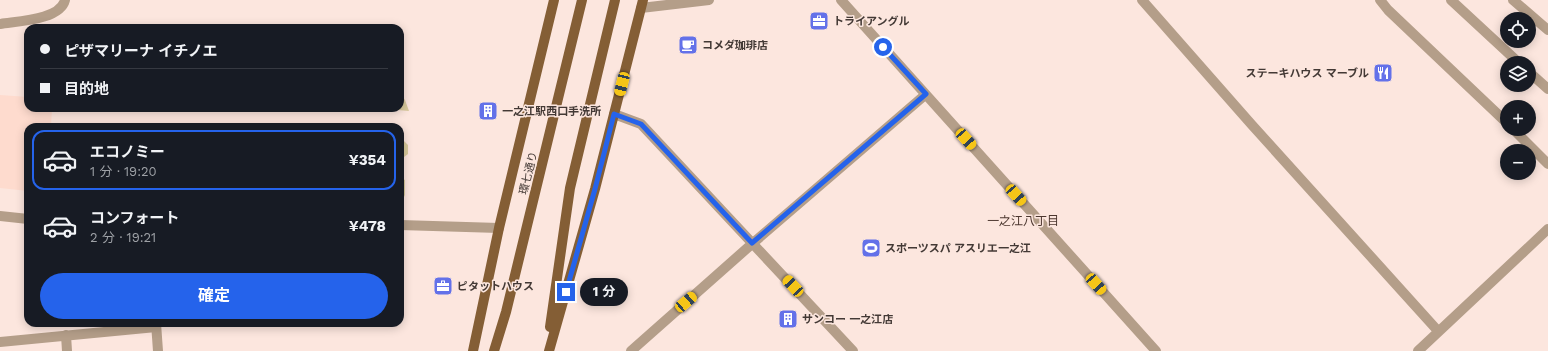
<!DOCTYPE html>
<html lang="ja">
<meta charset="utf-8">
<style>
body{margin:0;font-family:"Work Sans","Noto Sans JP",sans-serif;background:#242831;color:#f1f3f6;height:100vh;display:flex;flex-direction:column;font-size:15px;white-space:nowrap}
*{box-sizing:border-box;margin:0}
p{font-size:13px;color:#9ea1a6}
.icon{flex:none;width:22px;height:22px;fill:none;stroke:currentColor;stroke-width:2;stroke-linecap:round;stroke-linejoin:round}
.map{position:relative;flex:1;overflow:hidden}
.details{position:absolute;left:24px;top:123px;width:380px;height:204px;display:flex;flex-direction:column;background:#171b24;border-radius:12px;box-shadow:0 2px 10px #0003}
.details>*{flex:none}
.top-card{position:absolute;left:24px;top:24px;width:380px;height:88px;border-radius:12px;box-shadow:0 2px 10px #0003;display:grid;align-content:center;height:88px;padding:0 16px;background:#171b24}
.tools{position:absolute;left:1500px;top:12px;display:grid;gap:8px}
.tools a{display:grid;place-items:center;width:36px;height:36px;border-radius:50%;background:#171b24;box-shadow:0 2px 10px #0003;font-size:20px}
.end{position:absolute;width:18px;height:18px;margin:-9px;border:5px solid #2563eb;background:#fff;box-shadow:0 0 0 2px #fff}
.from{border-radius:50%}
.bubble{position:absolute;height:28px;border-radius:14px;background:#171b24;box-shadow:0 2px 10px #0003;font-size:13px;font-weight:700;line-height:28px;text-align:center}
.car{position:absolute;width:12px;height:24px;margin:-12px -6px;border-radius:5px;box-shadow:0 0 3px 1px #0007;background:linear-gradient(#f5c518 24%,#345 0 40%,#f5c518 0 76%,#345 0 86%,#f5c518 0)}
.top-card b{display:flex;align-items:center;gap:14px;height:38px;font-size:15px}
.top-card b+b{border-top:1px solid #363941}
.top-card i{width:10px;height:10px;background:#f1f3f6}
ul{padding:7px 0 0;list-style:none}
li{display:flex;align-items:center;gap:12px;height:60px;margin:0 8px 6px;padding:0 8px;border:2px solid transparent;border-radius:12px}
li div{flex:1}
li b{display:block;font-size:15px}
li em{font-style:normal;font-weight:700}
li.on{border-color:#2563eb}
li>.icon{width:36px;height:36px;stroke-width:1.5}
.action{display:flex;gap:8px;margin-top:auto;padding:8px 16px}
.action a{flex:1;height:46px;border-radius:24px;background:#2563eb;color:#fff;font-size:16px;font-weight:700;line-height:46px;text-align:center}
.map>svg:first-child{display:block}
</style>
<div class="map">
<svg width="1548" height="351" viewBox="0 0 1548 351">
<rect width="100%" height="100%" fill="#fce6de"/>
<path fill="#fedbce" d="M0 95 28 97V108H52L51 127H28V191L0 188Z"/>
<path fill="#d8c99c" d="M400 93 405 100 409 111 375 108H400Z
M400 140H403L408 145V154L400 160Z
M400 177 405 180V195L401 203Z"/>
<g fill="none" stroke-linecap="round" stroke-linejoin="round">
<path stroke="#b49e89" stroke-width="10" d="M841 0 1156 351
M1142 0 1252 125 1438 331
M1380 0 1388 10 1507 123
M1513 0 1548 30
M641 8 709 0
M0 24C18 21 60 20 65 0
M614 114 641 124 853 351
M1513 129 1548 164
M156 323 158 351
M66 335 67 351
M0 342 156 327
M631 351 753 243 925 95
M1418 351 1548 229"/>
<path stroke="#b49e89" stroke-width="10" d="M1451 0 1519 63
M1529 72 1548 89
M0 216 28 219
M400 225 499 228"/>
<path stroke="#845e35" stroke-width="10" d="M550 327 570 188 615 0
M473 351 499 228 554 0
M494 351 506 312 582 0
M549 351 595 189 643 0"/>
</g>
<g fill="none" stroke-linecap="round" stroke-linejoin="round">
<path stroke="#2563eb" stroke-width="5" d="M566 292 595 189 614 114 641 124 752 243 926 94 883 47"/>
</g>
<defs>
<g id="office-square" transform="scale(1)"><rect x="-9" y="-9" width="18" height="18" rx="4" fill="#6371e9" stroke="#fce6de"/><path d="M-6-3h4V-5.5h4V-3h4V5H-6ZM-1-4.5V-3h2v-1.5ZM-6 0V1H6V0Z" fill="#fff"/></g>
<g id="cafe-square" transform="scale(1)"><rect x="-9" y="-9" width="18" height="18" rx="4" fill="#6371e9" stroke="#fce6de"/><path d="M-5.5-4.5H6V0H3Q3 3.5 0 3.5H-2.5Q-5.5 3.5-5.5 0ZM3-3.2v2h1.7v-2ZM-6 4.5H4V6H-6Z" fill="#fff"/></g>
<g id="restaurant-square" transform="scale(1)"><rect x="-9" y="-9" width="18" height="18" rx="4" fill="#6371e9" stroke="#fce6de"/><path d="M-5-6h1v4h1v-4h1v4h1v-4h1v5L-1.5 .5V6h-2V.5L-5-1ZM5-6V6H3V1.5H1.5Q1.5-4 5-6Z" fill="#fff"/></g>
<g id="building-square" transform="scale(1)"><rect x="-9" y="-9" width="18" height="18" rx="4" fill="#6371e9" stroke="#fce6de"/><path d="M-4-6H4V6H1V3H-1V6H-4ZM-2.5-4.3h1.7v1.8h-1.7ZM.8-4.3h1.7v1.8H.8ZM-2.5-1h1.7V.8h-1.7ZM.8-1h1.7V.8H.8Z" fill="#fff"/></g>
<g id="stadium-square" transform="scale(1)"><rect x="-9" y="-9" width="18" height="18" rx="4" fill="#6371e9" stroke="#fce6de"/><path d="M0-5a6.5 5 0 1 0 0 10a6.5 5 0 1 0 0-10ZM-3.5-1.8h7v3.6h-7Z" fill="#fff"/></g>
</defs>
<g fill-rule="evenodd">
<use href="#office-square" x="819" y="21"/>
<use href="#cafe-square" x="688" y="45"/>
<use href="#restaurant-square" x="1383" y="73"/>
<use href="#building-square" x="488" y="111"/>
<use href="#stadium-square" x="871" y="248"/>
<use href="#office-square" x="443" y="286"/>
<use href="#building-square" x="788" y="319"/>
</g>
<g text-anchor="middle" stroke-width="3" stroke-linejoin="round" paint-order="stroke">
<g font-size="11" font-weight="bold" fill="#433935" stroke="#fce6de" text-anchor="start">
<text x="833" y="25">トライアングル</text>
<text x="702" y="49">コメダ珈琲店</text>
<text x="1369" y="77" text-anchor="end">ステーキハウス マーブル</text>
<text x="502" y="115">一之江駅西口手洗所</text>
<text x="885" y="252">スポーツスパ アスリエ一之江</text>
<text x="457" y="290">ピタットハウス</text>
<text x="802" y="323">サンコー 一之江店</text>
</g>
<g font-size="11" fill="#433935" stroke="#fce6de">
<text transform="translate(528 173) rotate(-76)" y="4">環七通り</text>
</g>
<g font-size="12" fill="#4c372f" stroke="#fce6de">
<text x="1023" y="225">一之江八丁目</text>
</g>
</g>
</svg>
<div class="tools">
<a><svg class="icon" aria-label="locate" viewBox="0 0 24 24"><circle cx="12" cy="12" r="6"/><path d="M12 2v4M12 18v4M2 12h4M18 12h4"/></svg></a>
<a><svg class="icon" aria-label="layers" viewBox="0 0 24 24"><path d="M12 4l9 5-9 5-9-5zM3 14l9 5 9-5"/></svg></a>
<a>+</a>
<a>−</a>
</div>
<i class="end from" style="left:883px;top:47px"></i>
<i class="end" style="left:566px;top:292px"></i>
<div class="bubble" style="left:580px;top:278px;width:48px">1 分</div>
<i class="car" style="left:622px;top:84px;rotate:194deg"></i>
<i class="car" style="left:966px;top:139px;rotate:138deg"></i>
<i class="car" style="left:1016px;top:195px;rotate:138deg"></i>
<i class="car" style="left:1096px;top:284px;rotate:138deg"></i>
<i class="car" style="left:793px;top:286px;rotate:317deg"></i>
<i class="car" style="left:686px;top:302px;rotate:49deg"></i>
<div class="top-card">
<b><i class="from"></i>ピザマリーナ イチノエ</b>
<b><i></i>目的地</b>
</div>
<section class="details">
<ul>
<li class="on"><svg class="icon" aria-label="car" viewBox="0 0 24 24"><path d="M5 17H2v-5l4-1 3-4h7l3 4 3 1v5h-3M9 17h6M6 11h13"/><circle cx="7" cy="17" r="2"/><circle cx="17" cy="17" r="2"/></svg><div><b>エコノミー</b><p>1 分 · 19:20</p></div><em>¥354</em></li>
<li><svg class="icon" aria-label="car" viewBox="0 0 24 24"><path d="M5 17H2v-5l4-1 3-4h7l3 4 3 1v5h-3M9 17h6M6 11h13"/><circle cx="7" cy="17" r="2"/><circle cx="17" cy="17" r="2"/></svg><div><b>コンフォート</b><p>2 分 · 19:21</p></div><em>¥478</em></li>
</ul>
<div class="action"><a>確定</a></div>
</section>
</div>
